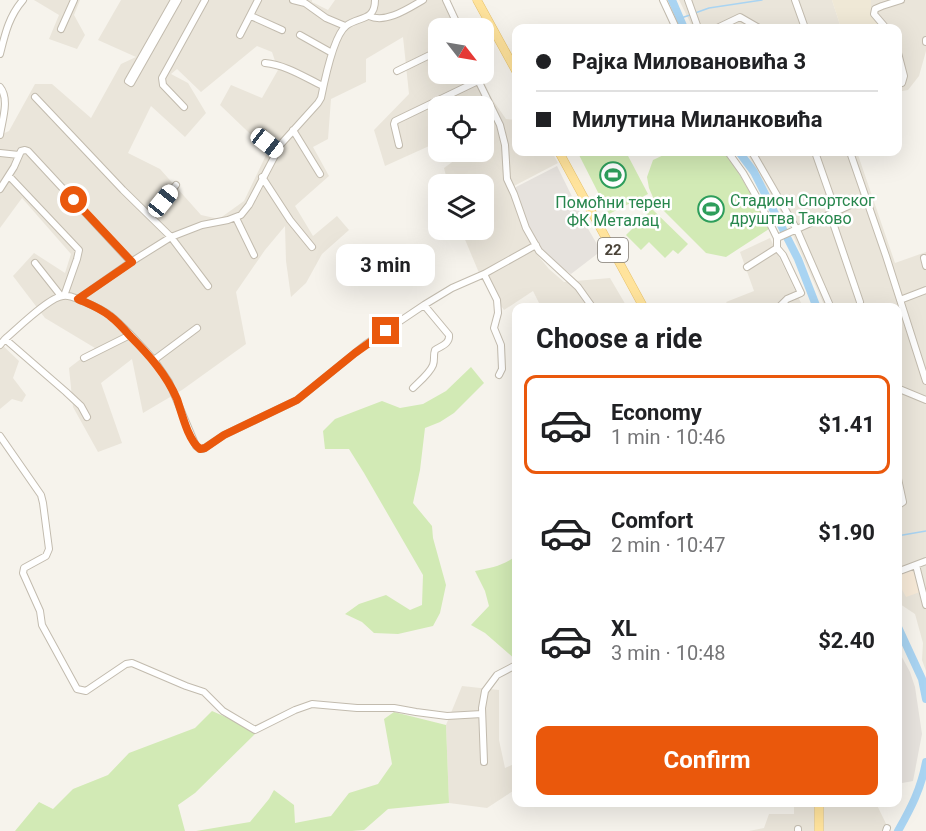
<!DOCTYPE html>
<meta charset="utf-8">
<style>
body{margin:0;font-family:Roboto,sans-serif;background:#f2f2f2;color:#202124;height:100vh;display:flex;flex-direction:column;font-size:22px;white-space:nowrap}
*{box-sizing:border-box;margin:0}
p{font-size:20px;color:#757577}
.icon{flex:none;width:33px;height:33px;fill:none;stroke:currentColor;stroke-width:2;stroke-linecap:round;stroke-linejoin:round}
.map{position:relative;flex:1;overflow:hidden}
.side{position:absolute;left:512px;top:303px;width:390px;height:504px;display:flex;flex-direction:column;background:#fff;border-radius:12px;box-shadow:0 6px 24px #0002}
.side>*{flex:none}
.top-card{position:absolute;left:512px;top:24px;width:390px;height:132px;border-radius:12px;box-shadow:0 6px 24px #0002;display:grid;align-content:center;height:132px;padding:0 24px;background:#fff}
.needle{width:39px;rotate:121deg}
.buttons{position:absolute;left:428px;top:18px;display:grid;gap:12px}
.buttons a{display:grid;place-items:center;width:66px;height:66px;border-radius:12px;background:#fff;box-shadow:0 6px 24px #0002;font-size:30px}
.end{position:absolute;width:27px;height:27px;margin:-14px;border:8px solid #ea580c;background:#fff;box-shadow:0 0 0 3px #fff}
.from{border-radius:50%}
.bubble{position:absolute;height:42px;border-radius:12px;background:#fff;box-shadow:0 6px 24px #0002;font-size:20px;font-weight:700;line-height:42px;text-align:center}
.car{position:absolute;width:18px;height:36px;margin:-18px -9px;border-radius:8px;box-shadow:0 0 4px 2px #0007;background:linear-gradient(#fff 24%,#345 0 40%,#fff 0 76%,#345 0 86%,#fff 0)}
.top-card b{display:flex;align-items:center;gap:21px;height:57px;font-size:22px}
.top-card b+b{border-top:2px solid #e0e0e0}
.top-card i{width:15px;height:15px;background:#202124}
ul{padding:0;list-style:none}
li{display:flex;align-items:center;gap:18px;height:99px;margin:0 12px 9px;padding:0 12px;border:3px solid transparent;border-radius:12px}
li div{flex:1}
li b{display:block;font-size:22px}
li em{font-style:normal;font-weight:700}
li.current{border-color:#ea580c}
li>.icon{width:54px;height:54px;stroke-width:1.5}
h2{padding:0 24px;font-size:27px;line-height:72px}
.action{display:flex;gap:12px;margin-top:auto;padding:12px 24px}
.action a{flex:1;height:69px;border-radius:12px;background:#ea580c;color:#fff;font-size:24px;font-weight:700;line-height:69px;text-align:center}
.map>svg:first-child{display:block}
</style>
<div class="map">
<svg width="926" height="831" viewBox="0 0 926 831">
<rect width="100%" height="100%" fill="#f6f3ec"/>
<path fill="#eae5da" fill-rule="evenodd" d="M34 0H80L74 15 85 35 77 49 49 39 59 15Z
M121 0H312V2L328 10 335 0H447L460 28H438V74H480L492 99 506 119 516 120V152H552L558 163 514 186 525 234 535 252 549 269 564 282 610 278 627 307H541L533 291 504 310 482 280 461 230H483V184H448L444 168 466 152H483V106H438V142L385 166 374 130 409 94 403 37 366 59V82L331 99 328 139 313 147 329 176 295 206 313 236 337 216 349 230 322 254 306 283 291 297 286 261 285 226 265 250 236 292 246 344 182 390 143 413 132 359 101 383 122 443 98 452 73 407 69 368 95 348 45 318 13 276 34 253 65 273 71 254 22 198 0 228V135L9 131 35 84H52L91 118 121 64 136 57 98 40ZM257 46 272 52 278 70 262 98 231 85 220 105 268 151 244 201 219 219 201 215 160 169 128 153 151 106 185 137 206 113 188 83 171 74 177 69 201 92Z
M679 0H832L841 28H692L690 22Z
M871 0H926V51L919 76 908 90 897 92V28H880L870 12 871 7Z
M746 152H857L895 263 926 252V671L922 660 923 643 915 614 897 602V308L825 307 788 224Z
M770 238 803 307H730L726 302 754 291 740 252Z
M0 343 19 361 13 378 26 395 22 402 12 399 0 409Z
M462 686 499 690V740L505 768 516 763V789L487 808 449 803 446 725Z
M794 802 876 803 889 830 888 831H749L764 828 769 814H794Z"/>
<path fill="#f7ead8" d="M912 571 915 573 920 592 906 597 897 580V576Z"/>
<path fill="#e6e2dd" d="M557 166 587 227 601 251 571 274 541 253 517 205 516 187Z
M897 648 910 672 915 687 922 734 913 781 897 784Z"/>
<path fill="#efe8d6" d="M832 0H871V7L870 12 880 28H841Z"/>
<path fill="#d2eab5" d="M586 152H626L648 194 609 214 579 155Z
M670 152H726L764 216 769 229 726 257 706 253 655 202 649 188 647 177 653 160Z
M652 209 688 244 678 254 673 250 665 258 649 242 641 250 626 235Z
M471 367 484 383 454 413 440 422 425 428 420 470 413 503 432 526 433 538 446 585 440 613 433 626 398 634 374 633 362 622 345 614 359 604 386 595 410 610 422 605 423 575 364 473 349 449H325L323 431 335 419 382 401 400 408 423 404 446 391Z
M516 556V660L485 633 471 625 489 606 485 591 475 571C491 568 503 566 516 556Z
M212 711 258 731 195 793 178 805 185 831H15L39 802 53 809 73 789 108 775 129 753 195 728Z
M394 712 446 725 449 803 388 809 364 830 352 831H196L250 822 269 799 274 790 294 805 295 823 331 816 349 793 378 784 392 764 384 719Z"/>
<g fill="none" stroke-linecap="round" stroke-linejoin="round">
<path stroke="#a9d4f2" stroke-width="1.5" d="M695 13 709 8 762 0
M681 18 690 15
M897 536 926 531"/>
<path stroke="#a9d4f2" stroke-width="8" d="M672 0 684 28
M739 152 754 172 798 259 817 308
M897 625 922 679 926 699
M898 831C911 808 921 789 926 762"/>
<g stroke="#c2bbae" stroke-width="8">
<path id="minor" d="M174 0 128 81 131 83 178 0
M293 0 305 3 326 18 345 26
M446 0 459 28
M663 0 676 28
M688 0 698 28
M795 0 805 28
M251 16 282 30
M369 16C386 24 409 8 423 0
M717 28 740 17 759 28
M886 28 874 14 875 9 882 6 901 0
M61 29 74 0
M240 35 258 0
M300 35 332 53
M926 42V40
M897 49 904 76 902 83 897 84
M0 54C5 34 9 16 23 0
M265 63C286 65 304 77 323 86
M397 71 438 51
M475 74 500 125 505 145 507 179 514 194 526 228 539 251 578 287 593 308
M0 87C10 99 2 121 0 135
M35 97 123 190 171 237 208 286
M184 107 163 85 162 78 205 0
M293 130 320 174
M263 132 261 138 277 151
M399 145 394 124 395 121 478 81
M728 152 743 173 760 203 777 238V248L783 255 801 293 787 299 778 308
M752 152 797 230 831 308
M815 152 836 212
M850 152 886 256 926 381
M0 153 19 155
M9 176 79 250 77 259 64 296
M262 177 290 220 312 247
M0 189 14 167 21 151 25 150 28 151 131 262
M830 214 860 302
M151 217 176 185
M236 218 254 255
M777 238 866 198
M924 258 926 266
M35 263 61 296
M747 267 777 248
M484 274 497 300 498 313 494 328 501 345 502 369 499 375
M78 299C89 304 101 308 111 316 127 329 140 345 154 360L197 328
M900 300 926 290
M5 339 66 392 81 406 87 417
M0 345 5 339C17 329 49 297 63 296 68 295 73 297 78 299L131 262 171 237 202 225 228 220 241 215 249 205 281 144 318 103 321 98C324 83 334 35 346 26 358 16 375 22 375 0
M84 358 130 335
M154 360 169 382 196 446 200 449H203L224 435 297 400 366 344 424 305 452 288 484 274 536 245
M413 388C419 382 430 373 433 365 435 360 433 355 435 350 441 346 450 344 449 335L424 305
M897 388 926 400
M0 436 41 495 43 503 49 549 46 556 24 568 23 573 40 611 42 625 77 689 86 691 126 664 132 663 186 686 204 692 223 711 255 730 295 710 312 704 357 708H394L416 712 447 716 482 714
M897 474 903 502 897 506
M916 565 926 605
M897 572 926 561
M484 762 482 708 485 691 497 675 516 665
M798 831V829
M886 831 887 828"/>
</g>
<g stroke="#e6c16a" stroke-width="9">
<path id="major" d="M477 0 516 71
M559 152 644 308
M819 802V831"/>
</g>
<use href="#minor" stroke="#fff" stroke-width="6"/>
<use href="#major" stroke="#ffe39c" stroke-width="8"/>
</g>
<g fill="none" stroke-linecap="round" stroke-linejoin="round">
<path stroke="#ea580c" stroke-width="8" d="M74 200 132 262 78 299C89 304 100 308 110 316 118 322 124 329 130 336 149 355 166 374 177 399 182 414 188 440 200 449L205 448 224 435 297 400 355 353 386 331"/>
</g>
<defs>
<g id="stadium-ring" transform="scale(1.35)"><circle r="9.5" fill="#fff" stroke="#2e9e5b" stroke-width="1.5"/><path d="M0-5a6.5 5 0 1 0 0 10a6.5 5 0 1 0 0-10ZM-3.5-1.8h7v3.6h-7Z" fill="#2e9e5b"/></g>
</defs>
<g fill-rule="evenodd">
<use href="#stadium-ring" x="613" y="175"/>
<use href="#stadium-ring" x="711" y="209"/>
</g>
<g text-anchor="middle" stroke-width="5" stroke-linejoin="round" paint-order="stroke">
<rect fill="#fff" stroke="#817c74" stroke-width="1.5" x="598" y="238" width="30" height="24" rx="4.5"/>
<g font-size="15" font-weight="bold" fill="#4b4439">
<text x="613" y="255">22</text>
</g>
<g font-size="16" fill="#27864d" stroke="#fff" text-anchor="start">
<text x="730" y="206">Стадион Спортског<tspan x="730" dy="18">друштва Таково</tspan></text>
<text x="613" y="208" text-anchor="middle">Помоћни терен<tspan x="613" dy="18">ФК Металац</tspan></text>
</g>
</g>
</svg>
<div class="buttons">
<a><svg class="needle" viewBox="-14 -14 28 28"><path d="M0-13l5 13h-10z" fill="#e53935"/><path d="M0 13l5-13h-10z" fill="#757577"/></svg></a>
<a><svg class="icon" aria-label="locate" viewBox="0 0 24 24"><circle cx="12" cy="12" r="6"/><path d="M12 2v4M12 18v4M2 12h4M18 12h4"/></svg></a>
<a><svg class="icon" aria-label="layers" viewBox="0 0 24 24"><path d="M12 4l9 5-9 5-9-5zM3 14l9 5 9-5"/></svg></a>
</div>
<i class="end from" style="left:74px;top:200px"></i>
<i class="end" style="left:386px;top:331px"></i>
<div class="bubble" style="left:336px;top:244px;width:99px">3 min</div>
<i class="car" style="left:267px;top:143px;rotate:128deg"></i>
<i class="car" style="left:163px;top:201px;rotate:39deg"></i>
<div class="top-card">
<b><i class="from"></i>Рајка Миловановића 3</b>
<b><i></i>Милутина Миланковића</b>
</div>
<section class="side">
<h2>Choose a ride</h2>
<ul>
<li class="current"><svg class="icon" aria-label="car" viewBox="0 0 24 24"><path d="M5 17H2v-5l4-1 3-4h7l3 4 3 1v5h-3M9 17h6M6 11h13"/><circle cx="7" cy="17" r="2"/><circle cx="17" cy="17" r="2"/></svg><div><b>Economy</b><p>1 min · 10:46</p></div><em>$1.41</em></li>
<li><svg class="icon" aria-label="car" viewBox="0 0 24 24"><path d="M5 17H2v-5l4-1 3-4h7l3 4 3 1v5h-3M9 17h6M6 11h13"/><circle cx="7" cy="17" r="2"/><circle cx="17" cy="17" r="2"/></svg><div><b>Comfort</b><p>2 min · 10:47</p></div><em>$1.90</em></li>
<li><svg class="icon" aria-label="car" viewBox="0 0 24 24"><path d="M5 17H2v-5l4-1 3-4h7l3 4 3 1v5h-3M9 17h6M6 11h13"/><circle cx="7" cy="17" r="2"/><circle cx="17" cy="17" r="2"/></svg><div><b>XL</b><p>3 min · 10:48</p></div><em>$2.40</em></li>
</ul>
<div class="action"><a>Confirm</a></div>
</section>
</div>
